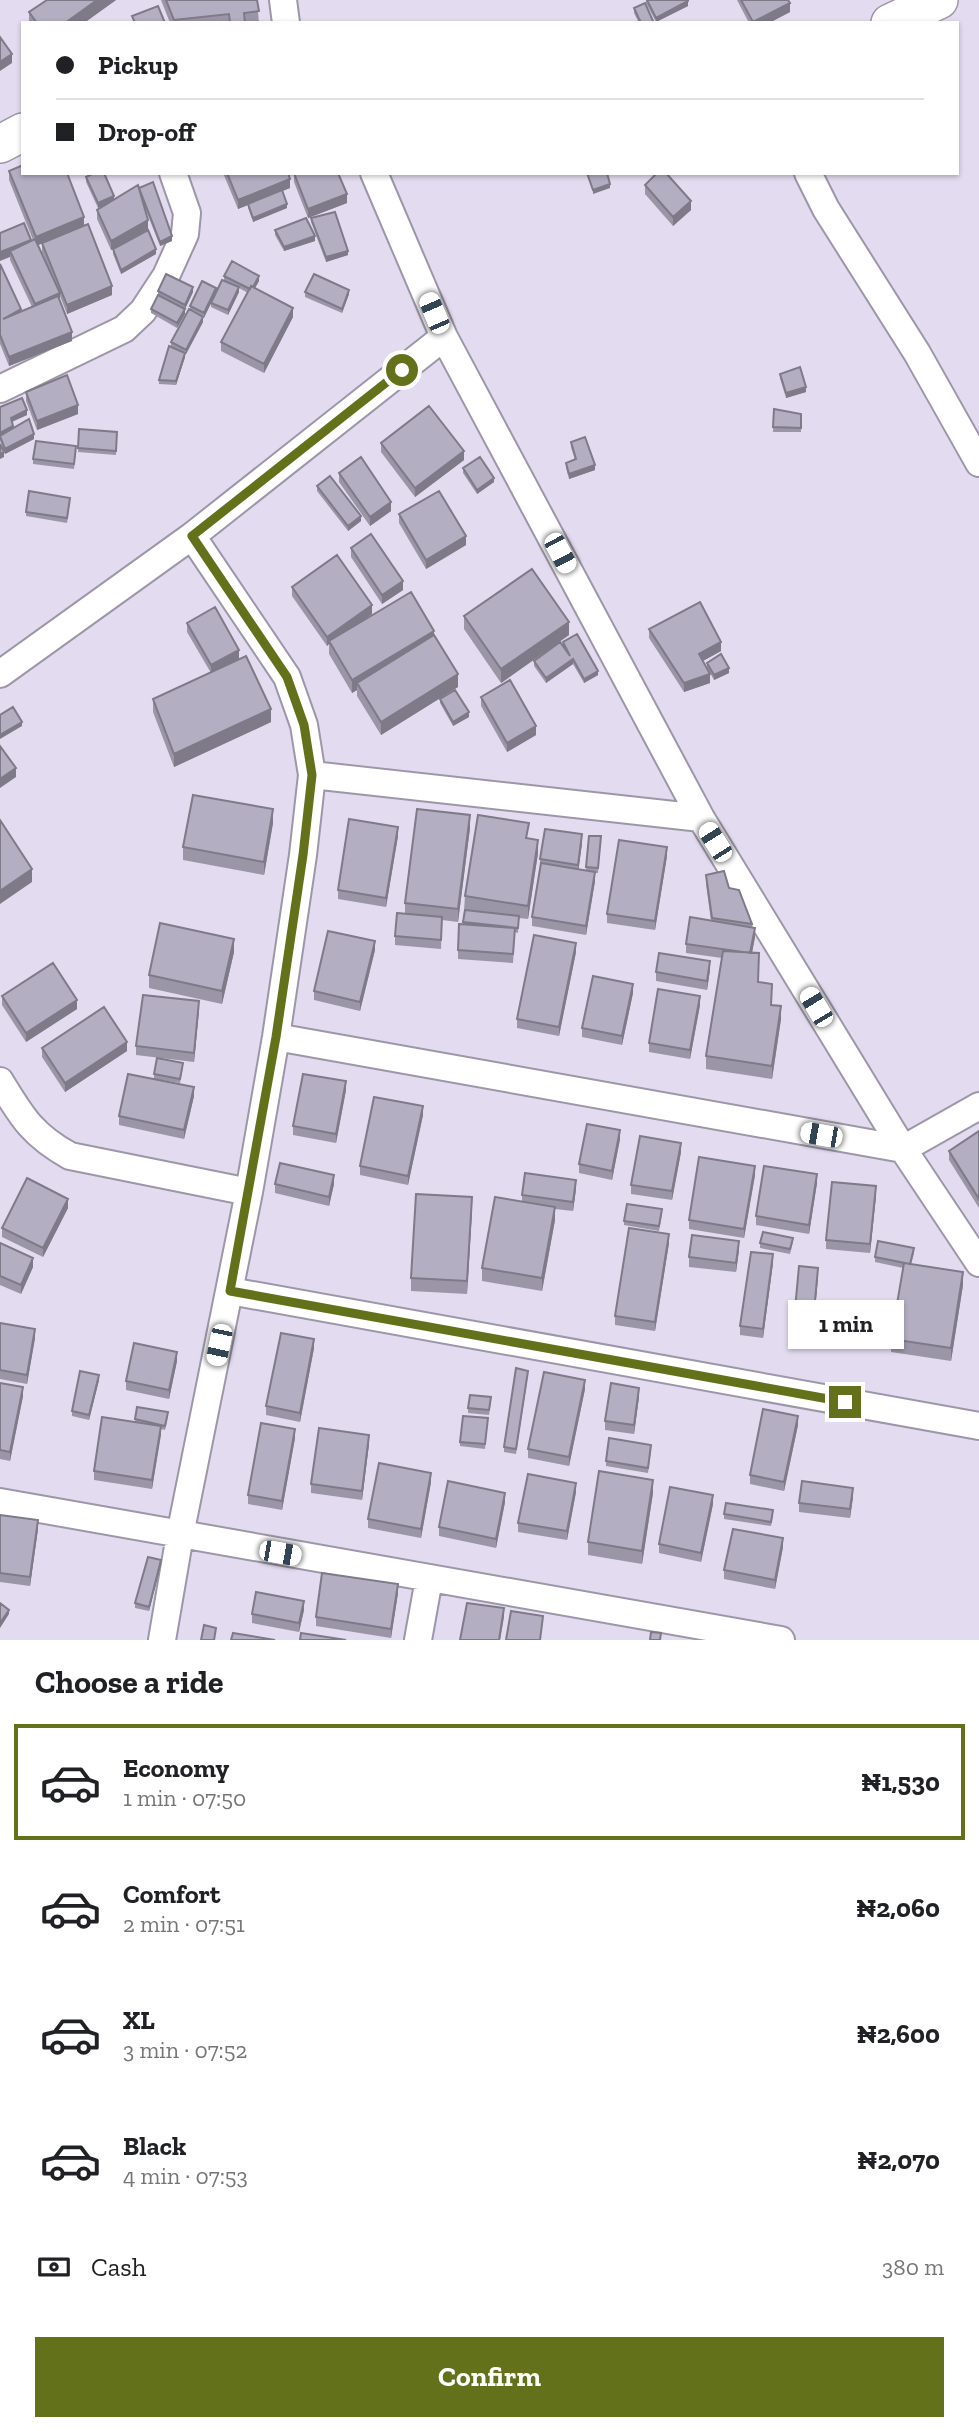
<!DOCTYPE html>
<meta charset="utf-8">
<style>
body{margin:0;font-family:"Zilla Slab",serif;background:#f6f6f6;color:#202124;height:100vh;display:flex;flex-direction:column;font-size:26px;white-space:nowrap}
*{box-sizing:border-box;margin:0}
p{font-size:23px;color:#757577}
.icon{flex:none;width:38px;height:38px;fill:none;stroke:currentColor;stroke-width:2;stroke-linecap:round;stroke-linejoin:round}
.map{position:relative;height:1640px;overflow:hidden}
.side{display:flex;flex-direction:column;background:#fff;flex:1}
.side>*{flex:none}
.hud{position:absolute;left:21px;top:21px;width:938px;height:154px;border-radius:0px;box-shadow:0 2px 5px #0004;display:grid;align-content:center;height:154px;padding:0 35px;background:#fff}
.end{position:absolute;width:32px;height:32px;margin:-16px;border:9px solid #64711b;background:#fff;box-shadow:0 0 0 4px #fff}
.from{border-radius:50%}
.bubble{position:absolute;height:49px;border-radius:0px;background:#fff;box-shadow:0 2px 5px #0004;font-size:23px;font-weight:700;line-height:49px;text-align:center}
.car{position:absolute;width:21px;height:42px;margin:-21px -10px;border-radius:9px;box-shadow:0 0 5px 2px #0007;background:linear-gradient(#fff 24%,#345 0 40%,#fff 0 76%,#345 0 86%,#fff 0)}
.hud b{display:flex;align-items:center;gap:24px;height:66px;font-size:26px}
.hud b+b{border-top:2px solid #e0e0e0}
.hud i{width:18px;height:18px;background:#202124}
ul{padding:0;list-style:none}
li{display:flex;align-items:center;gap:21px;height:116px;margin:0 14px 10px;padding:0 21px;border:4px solid transparent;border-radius:0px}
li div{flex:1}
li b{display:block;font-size:26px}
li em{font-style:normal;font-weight:700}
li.selected{border-color:#64711b}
li>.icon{width:63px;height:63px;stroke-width:1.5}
h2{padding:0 35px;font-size:32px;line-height:84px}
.pay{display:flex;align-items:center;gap:18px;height:77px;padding:0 35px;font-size:26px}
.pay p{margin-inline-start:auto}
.action{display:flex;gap:14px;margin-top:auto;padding:14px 35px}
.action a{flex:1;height:80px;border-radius:0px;background:#64711b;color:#fff;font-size:28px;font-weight:700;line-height:80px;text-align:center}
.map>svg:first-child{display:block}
</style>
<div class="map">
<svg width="979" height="1640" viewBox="0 0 979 1640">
<rect width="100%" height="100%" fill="#e3dbef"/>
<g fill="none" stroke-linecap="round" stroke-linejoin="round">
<g stroke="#9d96a9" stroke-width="30">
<path id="street" d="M283 0 286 23
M374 173 444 337 701 818 903 1149 979 1263
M808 173 826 209 917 353 979 463
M0 389 124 329 143 311 166 276 185 234 187 213 173 173
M0 674 192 536 444 337
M312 775 701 818
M276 1037 903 1149 979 1106
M0 1081C22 1117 32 1135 70 1156L249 1192
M230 1291 979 1426
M0 1502 781 1640
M162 1640 180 1535 249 1192 276 1037 303 855 312 775 304 725 287 677 192 536
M418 1640 429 1579"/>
</g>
<g stroke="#9d96a9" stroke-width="40">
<path id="secondary" d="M890 23 939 0
M0 144 23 132"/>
</g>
<use href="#street" stroke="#fff" stroke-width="26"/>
<use href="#secondary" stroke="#fff" stroke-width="37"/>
</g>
<path fill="#9b96a7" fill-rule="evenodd" d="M116 0 84 23H29V12Z
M161 0H257L259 23H170Z
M646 0H688V6L656 22 646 3Z
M737 0H788L790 12 769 23H749Z
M634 8 653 23H639L634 13Z
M9 171 84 225 112 295 67 314 60 296V301L72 341 9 366 0 344V264L21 311 32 307 10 260V257L0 233 31 241 33 240 9 180ZM42 243V252L50 272 38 245Z
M223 173H338L347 203 308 218 294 182V174L289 176 290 188 282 191 287 208 253 222 248 208V205L238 209Z
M86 177 114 200 139 189 172 241 160 246 143 203 148 229 111 250 97 219V210L107 204 98 208 86 182Z
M645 185 691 210 673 226 645 194Z
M311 218 348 255 326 262 311 222Z
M275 230 315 241 284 251 275 235Z
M113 249 156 254 121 274 113 254Z
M224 276 259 281 255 288 293 317 264 373 221 351V342L248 293 239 288V292L228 315 211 307V303L203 318V322L186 354H185V357L176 385 159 384V380L171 347V342L190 310V306L216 292 224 280Z
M158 291 193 292 185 309V314L177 328 151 313V309L158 296Z
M305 292 349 294 342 313 305 297Z
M780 374 806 392 786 398 780 378Z
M26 392 78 414 37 430 26 401Z
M0 407 27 415 12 422 13 428 34 439 5 454 0 441Z
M774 409 801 414V432H773Z
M79 429 117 432 116 455 78 452Z
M571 442 595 470 569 479 566 468V463L575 460 571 447Z
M381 443 464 460 415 497 381 452Z
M76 451 74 469 33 464V459Z
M463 468 494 482 477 494 463 473Z
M339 473 391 511 370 526 339 482Z
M317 486 361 521 348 531 317 491Z
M70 502 67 523 26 516V512Z
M399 514 466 545 426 569 399 523Z
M351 548 403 590 382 604 351 557Z
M292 587 372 614 360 622 434 635 458 687 381 735 357 696V690L352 693 329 654V644L327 646 292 596Z
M464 616 569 635 501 683 464 629Z
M187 623 239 659 228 664 271 722 174 767 153 712V699L211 673 187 632Z
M649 629 721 651 703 661 710 683 684 692 649 638Z
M563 642 598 675 584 683 573 664 546 683 534 666V661L563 646Z
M707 663 729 673 714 680 707 668Z
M481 697 536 735 507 752 481 706Z
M440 699 469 717 453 726 440 703Z
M273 823 264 875 183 860V847Z
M470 828 458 922 442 920 441 949 395 945V936L405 914V903Z
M398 836 386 907 338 899V890Z
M589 836H601L598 873H595V881L586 935 532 926V917L540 868V859L582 843 578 869 586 870Z
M528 838 538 853 528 919 519 918 518 933 515 932 513 963 458 959V950L463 925 465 896Z
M667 856 655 930 607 923V914Z
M706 875 729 888 752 924 755 937 752 953 759 966 758 982 781 1019 772 1079 706 1069V1056L722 958 686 953V944L711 921 706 884Z
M375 950 360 1011 314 1000V991Z
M234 952 222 1004 149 988V975Z
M576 952 559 1036 517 1028V1019Z
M710 970 707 990 656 981V972Z
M633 993 622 1045 582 1037V1028Z
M2 996 77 1009 26 1042 2 1005Z
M700 1005 690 1059 649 1052V1043Z
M199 1010 194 1062 136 1055V1046Z
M42 1048 127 1051 65 1092 42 1057Z
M183 1067 180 1083 154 1079V1074Z
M346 1090 336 1143 293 1135V1126Z
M194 1096 184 1139 119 1125V1116Z
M423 1115 408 1185 360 1175V1166Z
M979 1131V1208L949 1160V1151Z
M620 1139 612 1180 579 1173V1164Z
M681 1152 672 1200 631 1194V1185Z
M755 1175 744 1238 689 1229V1220Z
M817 1183 809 1234 756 1225V1216Z
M275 1184H334L329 1206 275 1193Z
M576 1189 573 1211 555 1209V1220L542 1291 482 1281V1268L522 1202V1195Z
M876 1196 870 1253 826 1249V1240Z
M68 1208 43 1257 2 1237V1228Z
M472 1210 467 1294 411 1291V1278Z
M662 1214 659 1231 624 1225V1221Z
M793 1242 790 1254 760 1248V1243Z
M0 1243 33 1267 21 1294 0 1285Z
M669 1243 655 1331 615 1325V1316Z
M739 1250 736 1272 689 1267V1257Z
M914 1253 911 1265 963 1285 951 1361 891 1352V1339L903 1268 875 1262V1257Z
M773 1263 763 1338 740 1335V1326Z
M818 1277 812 1342 793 1340V1331Z
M0 1323 35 1338 27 1384 0 1379Z
M314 1348 300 1422 266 1415V1406Z
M177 1361 169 1399 126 1390V1381Z
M528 1375 516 1454 504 1452V1447Z
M99 1380 89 1420 72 1416V1411Z
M0 1383 23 1396 10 1461 0 1459Z
M585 1389 569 1466 528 1458V1449Z
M639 1397 634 1434 605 1430V1421Z
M491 1401 489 1415 468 1413V1408Z
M168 1417 165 1430 161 1429 152 1489 94 1480V1471L135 1422V1419Z
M488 1418 485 1449 460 1446V1442Z
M798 1425 784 1491 750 1484V1475Z
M295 1438 282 1510 248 1504V1495Z
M369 1444 362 1500 311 1493V1484Z
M651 1450 648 1473 606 1466V1461Z
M431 1482 421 1538 368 1528V1519Z
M576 1492 567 1540 518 1532V1523Z
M653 1493 642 1564 588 1555V1542Z
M853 1497 850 1518 799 1512V1503Z
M505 1502 496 1548 439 1536V1527Z
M713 1504 701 1562 659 1553V1544Z
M724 1514 773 1515 771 1526 724 1519Z
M0 1515 38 1529 30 1586 0 1582Z
M783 1547 775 1589 724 1579V1570Z
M161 1565 149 1611 135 1608V1603Z
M398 1593 391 1638 316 1626V1617Z
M304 1610 299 1632 252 1623V1614Z"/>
<path fill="#7e7a88" d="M97 0H116L84 23H65Z
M688 1V6L656 22V18Z
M790 3V12L769 23H753Z
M12 54V63L0 71V62Z
M290 179V188L238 209V200Z
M610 184V188L593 194V190Z
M347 194V203L308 218V209Z
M114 196V201L98 208V203Z
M691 201V210L673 226V217Z
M287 204V208L253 222V218Z
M84 217V226L36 246V237Z
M148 220V229L111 250V241Z
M172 236V241L160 246V242Z
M315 236V241L284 251V247Z
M31 240V249L10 251V257L0 261V252Z
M156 249V254L121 274V270Z
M348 251V255L326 262V257Z
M259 276V281L251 295V290Z
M112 286V295L67 314V305Z
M193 287V292L185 309V305Z
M239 287V292L228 315V310Z
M216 288V293L204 318V313Z
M349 290V294L342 313V309Z
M60 293V302L35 313V304Z
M293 308V317L264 373V364Z
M185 309V314L177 328V323Z
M203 317V322L186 354V350Z
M72 332V341L9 366V357Z
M185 353V357L176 385V381Z
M806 387V392L786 398V393Z
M78 405V414L37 430V421Z
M27 410V415L11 422V418Z
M13 426V431L0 437V433Z
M34 434V439L5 454V449Z
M464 451V460L415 497V488Z
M4 452V457L0 459V454Z
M595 465V470L569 479V474Z
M494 478V482L477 494V490Z
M391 502V511L370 526V517Z
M361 516V521L348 531V526Z
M466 536V545L426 569V560Z
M403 581V590L382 604V595Z
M372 605V614L330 643 329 641V644L327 646V637Z
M569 622V635L501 683V669Z
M434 631V644L357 683V690L352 693V680Z
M721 642V651L699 663V654Z
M239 650V659L211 674V665Z
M573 659V664L546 683V678Z
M729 668V673L714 680V675Z
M598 671V675L584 683V679Z
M458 674V687L381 735V722Z
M710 674V683L684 692V683Z
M271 709V722L174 767V754Z
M469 712V717L453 726V722Z
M22 722V726L0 739V735Z
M536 726V735L507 752V743Z
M16 768V777L0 788V779Z
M273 809V823L264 875V862Z
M470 815V828L458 922V909Z
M398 827V836L386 907V898Z
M582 834V843L578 874V865Z
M538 840V853L528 919V906Z
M667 847V856L655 930V921Z
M32 869V882L0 904V891Z
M595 872V881L586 935V926Z
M755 928V937L750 963V954Z
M234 939V952L222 1004V991Z
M375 941V950L360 1011V1002Z
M576 943V952L559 1036V1027Z
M710 961V970L707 990V981Z
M633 984V993L622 1045V1036Z
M700 996V1005L690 1059V1050Z
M77 1000V1009L26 1042V1033Z
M199 1001V1010L194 1062V1053Z
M781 1006V1019L772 1079V1066Z
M127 1042V1051L65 1092V1083Z
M346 1081V1090L336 1143V1134Z
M194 1087V1096L184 1139V1130Z
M423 1106V1115L408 1185V1176Z
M620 1130V1139L612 1180V1171Z
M681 1143V1152L672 1200V1191Z
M755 1166V1175L744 1238V1229Z
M817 1174V1183L809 1234V1225Z
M334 1175V1184L329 1206V1197Z
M576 1180V1189L573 1211V1202Z
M876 1186V1196L870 1253V1244Z
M472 1197V1210L467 1294V1281Z
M68 1199V1208L43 1257V1248Z
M555 1207V1220L542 1291V1278Z
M669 1234V1243L655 1331V1322Z
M739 1241V1250L736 1272V1263Z
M773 1254V1263L763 1338V1329Z
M33 1258V1267L21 1294V1285Z
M818 1268V1277L812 1342V1333Z
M963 1272V1285L951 1361V1348Z
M35 1329V1338L27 1384V1375Z
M314 1339V1348L300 1422V1413Z
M177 1352V1361L169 1399V1390Z
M99 1375V1380L89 1420V1415Z
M585 1380V1389L569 1466V1457Z
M23 1387V1396L10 1461V1452Z
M639 1388V1397L634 1434V1425Z
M798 1416V1425L784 1491V1482Z
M161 1426V1435L152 1489V1480Z
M295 1429V1438L282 1510V1501Z
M369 1435V1444L362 1500V1491Z
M431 1473V1482L421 1538V1529Z
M653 1480V1493L642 1564V1551Z
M576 1483V1492L567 1540V1531Z
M853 1488V1497L850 1518V1509Z
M505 1493V1502L496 1548V1539Z
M713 1495V1504L701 1562V1553Z
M38 1520V1529L30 1586V1577Z
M783 1538V1547L775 1589V1580Z
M161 1560V1565L149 1611V1607Z
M398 1584V1593L391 1638V1629Z
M304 1601V1610L299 1632V1623Z
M504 1608V1617L500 1640H499Z
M9 1610V1614L0 1628V1623Z"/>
<path fill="#b4aec2" stroke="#7e7a88" stroke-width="2" d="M47 0H97L65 23H37L29 12Z
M166 0H257L259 11 244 13 245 23H230L229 14 174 20Z
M647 0H688V1L656 18Z
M741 0H788L790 3 753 22Z
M645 3 653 21 650 23H641L634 8Z
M158 6 165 23H135L132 16Z
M0 37 12 54 0 62Z
M23 165V173H67L84 217 36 237 9 171Z
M94 173H104L114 196 98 203 86 177Z
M227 173H288L290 179 238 200Z
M294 173H338L347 194 308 209Z
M587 173H607L610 184 593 190Z
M657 173H666L691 201 673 217 645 185Z
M153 182 172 236 160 242 139 188Z
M138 185 148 220 111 241 97 210Z
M282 190 287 204 253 218 248 204Z
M335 212 348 251 326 257 311 218Z
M306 218 315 236 284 247 275 230Z
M24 223 31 240 0 252V233Z
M88 224 112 286 67 305 42 243Z
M148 230 156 249 121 270 113 249Z
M35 239 60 293 35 304 10 251Z
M232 261 259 276 253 287 251 286 250 289 224 276Z
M0 264 21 309 3 319 58 296 72 332 9 357 0 335Z
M166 274 193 287 185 305 158 291Z
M314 274 349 290 342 309 305 292Z
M222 280 239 287 228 310 211 303Z
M202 281 216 288 204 313 190 306Z
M251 286 293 308 264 364 221 342Z
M158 295 185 309 177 323 151 309Z
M189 309 203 317 186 350 171 342Z
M169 346 185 353 176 381 159 380Z
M800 367 806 387 786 393 780 374Z
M67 375 78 405 37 421 26 392Z
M22 398 27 410 11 418 13 426 0 433V407Z
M429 406 464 451 415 488 381 443Z
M774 409 801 414V428L773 427Z
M29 419 34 434 5 449 0 436Z
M79 429 117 432 116 451 78 448Z
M585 437 595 465 569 474 566 463 576 459 571 442Z
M36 441 76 446 74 464 33 459Z
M0 444 4 452 0 454Z
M361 457 391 502 370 517 339 473Z
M480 457 494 478 477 490 463 468Z
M330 476 361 516 348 526 317 486Z
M29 491 70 498 67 518 26 512Z
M439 491 466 536 426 560 399 514Z
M371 534 403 581 382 595 351 548Z
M337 555 372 605 327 637 292 587Z
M532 569 569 622 501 669 464 616Z
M411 592 434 631 352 680 329 641Z
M700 602 721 642 699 654 710 674 684 683 649 629Z
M215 607 239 650 211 665 187 623Z
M577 634 598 671 584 679 573 659 546 678 534 661 560 642 570 656 563 642Z
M434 635 458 674 381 722 357 683Z
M721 654 729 668 714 675 707 663Z
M246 656 271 709 174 754 153 699Z
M510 680 536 726 507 743 481 697Z
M455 690 469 712 453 722 440 699Z
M13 707 22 722 0 735V715Z
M0 746 16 768 0 779Z
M193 795 273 809 264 862 183 847Z
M417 809 470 815 458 909 405 903Z
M478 815 529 823 526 838 538 840 528 906 465 896Z
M349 819 398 827 386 898 338 890Z
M0 820 32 869 0 891Z
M545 829 582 834 578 865 540 859Z
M589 836H601L598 868 586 867Z
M619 840 667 847 655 921 607 914Z
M541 863 595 872 586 926 532 917Z
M724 871 729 888 739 890 752 924 712 918 706 875Z
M465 910 519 916 518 928 463 922Z
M397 913 442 917 441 940 395 936Z
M690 917 755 928 750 953 686 944Z
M160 923 234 939 222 991 149 975Z
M459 924 515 928 513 954 458 950Z
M328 931 375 941 360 1002 314 991Z
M534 935 576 943 559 1027 517 1019Z
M723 951 759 953 758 982 772 984 771 1005 781 1006 772 1066 706 1056Z
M659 953 710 961 707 981 656 972Z
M53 963 77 1000 26 1033 2 996Z
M593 976 633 984 622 1036 582 1028Z
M658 989 700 996 690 1050 649 1043Z
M143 995 199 1001 194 1053 136 1046Z
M104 1007 127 1042 65 1083 42 1048Z
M157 1058 183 1063 180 1079 154 1074Z
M128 1074 194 1087 184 1130 119 1116Z
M303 1074 346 1081 336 1134 293 1126Z
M374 1097 423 1106 408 1176 360 1166Z
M587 1124 620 1130 612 1171 579 1164Z
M979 1131V1199L949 1151Z
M640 1136 681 1143 672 1191 631 1185Z
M699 1157 755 1166 744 1229 689 1220Z
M280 1163 334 1175 329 1197 275 1184Z
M764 1166 817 1174 809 1225 756 1216Z
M525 1173 576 1180 573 1202 522 1195Z
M27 1178 68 1199 43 1248 2 1228Z
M832 1182 876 1186 870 1244 826 1240Z
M416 1194 472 1197 467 1281 411 1278Z
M495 1197 555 1207 542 1278 482 1268Z
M627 1204 662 1209 659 1226 624 1221Z
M629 1228 669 1234 655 1322 615 1316Z
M763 1232 793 1238 790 1249 760 1243Z
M692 1235 739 1241 736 1263 689 1257Z
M878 1241 914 1248 910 1264 875 1257Z
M0 1243 33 1258 21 1285 0 1276Z
M751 1252 773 1254 763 1329 740 1326Z
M904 1263 963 1272 951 1348 891 1339Z
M799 1266 818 1268 812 1333 793 1331Z
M0 1323 35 1329 27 1375 0 1370Z
M281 1333 314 1339 300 1413 266 1406Z
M134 1343 177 1352 169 1390 126 1381Z
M516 1368 528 1371 516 1449 504 1447Z
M80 1371 99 1375 89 1415 72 1411Z
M544 1372 585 1380 569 1457 528 1449Z
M0 1383 23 1387 10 1452 0 1450Z
M611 1383 639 1388 634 1425 605 1421Z
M470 1395 491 1397 489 1410 468 1408Z
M137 1407 168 1412 165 1426 135 1419Z
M763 1409 798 1416 784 1482 750 1475Z
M463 1416 488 1418 485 1444 460 1442Z
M102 1417 161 1426 152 1480 94 1471Z
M261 1423 295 1429 282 1501 248 1495Z
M319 1428 369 1435 362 1491 311 1484Z
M609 1438 651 1445 648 1468 606 1461Z
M379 1463 431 1473 421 1529 368 1519Z
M599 1471 653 1480 642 1551 588 1542Z
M528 1474 576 1483 567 1531 518 1523Z
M448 1481 505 1493 496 1539 439 1527Z
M802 1481 853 1488 850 1509 799 1503Z
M670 1487 713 1495 701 1553 659 1544Z
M726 1503 773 1510 771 1522 724 1514Z
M0 1515 38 1520 30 1577 0 1573Z
M733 1529 783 1538 775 1580 724 1570Z
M148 1557 161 1560 149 1607 135 1603Z
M322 1573 398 1584 391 1629 316 1617Z
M256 1592 304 1601 299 1623 252 1614Z
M0 1603 9 1610 0 1623Z
M467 1603 504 1608 499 1640H460Z
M511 1611 543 1616 540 1640H506Z
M204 1625 216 1628 214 1640H201Z
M651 1632 661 1633 660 1640H650Z
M233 1633 275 1640H231Z
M301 1633 346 1640H300Z"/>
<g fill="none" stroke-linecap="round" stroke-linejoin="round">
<path stroke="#64711b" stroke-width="9" d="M402 370 192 536 287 677 304 725 312 775 303 855 276 1037 230 1291 845 1402"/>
</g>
</svg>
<i class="end from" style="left:402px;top:370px"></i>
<i class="end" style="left:845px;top:1402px"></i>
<div class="bubble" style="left:788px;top:1300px;width:116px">1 min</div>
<i class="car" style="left:434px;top:313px;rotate:337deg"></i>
<i class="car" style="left:560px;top:553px;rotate:152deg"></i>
<i class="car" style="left:715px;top:842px;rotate:328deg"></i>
<i class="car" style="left:816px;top:1007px;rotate:329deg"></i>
<i class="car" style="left:821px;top:1135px;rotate:280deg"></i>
<i class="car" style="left:219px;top:1345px;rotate:192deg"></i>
<i class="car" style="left:280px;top:1553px;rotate:100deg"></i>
<div class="hud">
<b><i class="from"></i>Pickup</b>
<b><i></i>Drop-off</b>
</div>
</div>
<section class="side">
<h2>Choose a ride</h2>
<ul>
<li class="selected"><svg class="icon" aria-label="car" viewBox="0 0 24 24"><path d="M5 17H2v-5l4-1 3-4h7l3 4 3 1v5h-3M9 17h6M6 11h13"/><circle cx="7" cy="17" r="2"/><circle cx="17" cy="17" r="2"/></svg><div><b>Economy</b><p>1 min · 07:50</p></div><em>₦1,530</em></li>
<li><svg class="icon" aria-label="car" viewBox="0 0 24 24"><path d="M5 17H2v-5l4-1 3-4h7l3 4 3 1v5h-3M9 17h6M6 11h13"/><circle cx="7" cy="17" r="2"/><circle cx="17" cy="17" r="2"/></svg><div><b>Comfort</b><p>2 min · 07:51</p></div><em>₦2,060</em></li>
<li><svg class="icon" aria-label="car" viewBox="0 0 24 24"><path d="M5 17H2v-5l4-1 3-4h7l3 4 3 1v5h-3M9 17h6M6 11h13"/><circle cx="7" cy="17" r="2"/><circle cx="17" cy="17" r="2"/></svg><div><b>XL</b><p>3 min · 07:52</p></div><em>₦2,600</em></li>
<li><svg class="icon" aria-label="car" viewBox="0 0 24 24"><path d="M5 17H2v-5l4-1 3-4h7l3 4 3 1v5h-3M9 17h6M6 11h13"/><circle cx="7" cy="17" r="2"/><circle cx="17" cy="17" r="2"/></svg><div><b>Black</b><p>4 min · 07:53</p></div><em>₦2,070</em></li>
</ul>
<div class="pay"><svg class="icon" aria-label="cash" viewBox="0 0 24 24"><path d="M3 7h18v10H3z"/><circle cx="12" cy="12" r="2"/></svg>Cash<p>380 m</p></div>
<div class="action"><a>Confirm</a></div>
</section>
